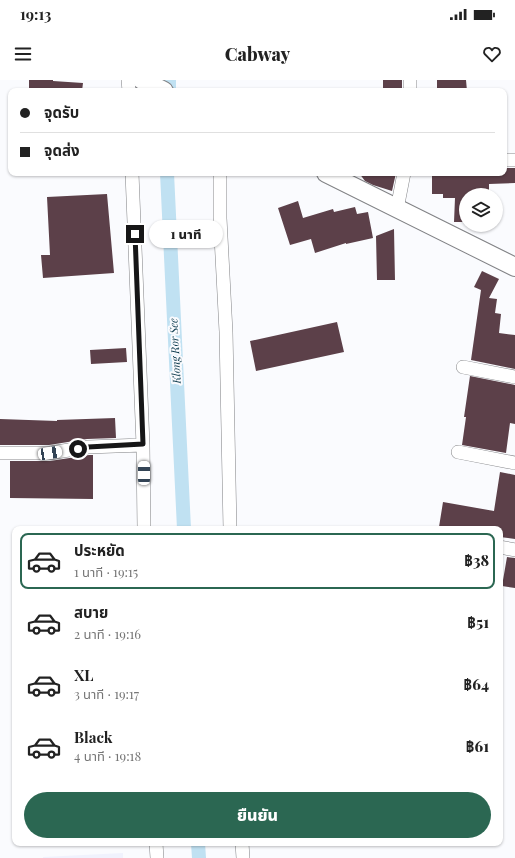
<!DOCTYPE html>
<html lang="th">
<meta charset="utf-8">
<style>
body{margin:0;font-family:"Playfair Display","Noto Sans Thai",serif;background:#f6f6f6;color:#222;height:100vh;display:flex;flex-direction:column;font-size:15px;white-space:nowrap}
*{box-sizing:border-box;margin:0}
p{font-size:13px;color:#767676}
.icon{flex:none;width:22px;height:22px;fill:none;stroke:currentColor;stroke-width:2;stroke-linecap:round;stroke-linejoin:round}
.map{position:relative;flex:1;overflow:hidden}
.side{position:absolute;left:12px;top:446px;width:491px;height:320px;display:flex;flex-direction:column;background:#fff;border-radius:8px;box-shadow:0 1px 3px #0004}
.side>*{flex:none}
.top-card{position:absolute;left:8px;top:8px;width:499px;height:88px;border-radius:8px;box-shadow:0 1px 3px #0004;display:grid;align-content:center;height:88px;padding:0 12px;background:#fff}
.tools{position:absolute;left:459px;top:108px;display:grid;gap:8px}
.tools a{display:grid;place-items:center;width:44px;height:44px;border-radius:50%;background:#fff;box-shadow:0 1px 3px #0004;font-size:20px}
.end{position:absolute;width:18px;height:18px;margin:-9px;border:5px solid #161617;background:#fff;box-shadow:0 0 0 2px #fff}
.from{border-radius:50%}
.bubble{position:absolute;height:28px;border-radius:14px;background:#fff;box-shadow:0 1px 3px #0004;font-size:13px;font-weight:800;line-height:28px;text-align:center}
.car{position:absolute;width:12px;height:24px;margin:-12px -6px;border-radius:5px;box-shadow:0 0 3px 1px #0007;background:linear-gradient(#fff 24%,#345 0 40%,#fff 0 76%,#345 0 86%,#fff 0)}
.top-card b{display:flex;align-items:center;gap:14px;height:38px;font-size:15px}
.top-card b+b{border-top:1px solid #e0e0e0}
.top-card i{width:10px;height:10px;background:#222}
ul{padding:7px 0 0;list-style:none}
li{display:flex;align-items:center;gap:12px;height:56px;margin:0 8px 6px;padding:0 4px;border:2px solid transparent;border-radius:8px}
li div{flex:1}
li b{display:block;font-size:15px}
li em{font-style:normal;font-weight:800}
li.on{border-color:#2b6752}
li>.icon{width:36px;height:36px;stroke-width:1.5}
.cta{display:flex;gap:8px;margin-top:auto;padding:8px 12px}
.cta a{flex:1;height:46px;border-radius:24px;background:#2b6752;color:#fff;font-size:16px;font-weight:800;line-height:46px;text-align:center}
.status{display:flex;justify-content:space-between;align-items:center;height:28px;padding:0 20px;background:#fff;direction:ltr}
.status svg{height:11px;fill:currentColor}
header{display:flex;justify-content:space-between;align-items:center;height:52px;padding:0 12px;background:#fff;font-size:18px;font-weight:800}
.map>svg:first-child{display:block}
</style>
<div class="status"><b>19:13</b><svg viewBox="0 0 49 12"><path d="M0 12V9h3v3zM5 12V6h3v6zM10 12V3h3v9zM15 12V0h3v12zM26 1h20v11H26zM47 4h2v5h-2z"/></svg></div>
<header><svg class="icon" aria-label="menu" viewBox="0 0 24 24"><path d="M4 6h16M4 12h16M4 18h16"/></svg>Cabway<svg class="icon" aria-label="heart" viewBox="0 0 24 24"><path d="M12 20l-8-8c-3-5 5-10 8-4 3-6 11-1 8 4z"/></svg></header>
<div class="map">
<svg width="515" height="778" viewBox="0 0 515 778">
<rect width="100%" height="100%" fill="#fafbfe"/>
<path fill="#f0f2fd" d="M123 773V778H43V777Z"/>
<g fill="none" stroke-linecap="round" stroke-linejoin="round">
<path stroke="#c0e1f2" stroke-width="14" d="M169 11V0
M167 93 184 449
M198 763 199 778"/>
</g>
<path fill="#5c4049" d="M29 0H53V1L83 3 82 11H29Z
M383 0H402V11H383Z
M437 0H466L467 11H437Z
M504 88H515V103L489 104V115H466V142H454L455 118H443V114H432V95H437V93H504Z
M359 93H396L392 111 373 105 365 101Z
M107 114 114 193 43 198 41 175H50L47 117Z
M298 121 303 138 333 129 334 132 355 127 357 134 368 132 373 158 346 164V163L315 173 311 159 290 165 278 128Z
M394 149 395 200H377L376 156Z
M482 191 499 199 489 218 497 219 495 233 501 234 499 253 515 255V289L471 280 481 210 474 207Z
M337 242 344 272 256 291 250 261Z
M126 268 127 282 91 284 90 270Z
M470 296 515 305V344L510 343 506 373 462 365 466 337H464Z
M115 338 116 358 87 359 49 365H0V339L57 341V340Z
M89 375H93V419L10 418V381H50Z
M500 392 515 395V459L500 457V449H452L439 447 443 422 494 431Z
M507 477 515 478V508L502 506Z"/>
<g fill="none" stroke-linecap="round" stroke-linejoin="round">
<g stroke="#828386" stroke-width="14">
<path id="street" d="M128 0 129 11
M410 11V0
M504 80H515
M132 93 143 365 144 449
M220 93V138L226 252 230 449
M397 129 404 93
M463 287 515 297
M458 372 515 383
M0 373H50L88 367 143 365
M500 467 515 470
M156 763 157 778
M242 763 243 778"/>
</g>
<g stroke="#828386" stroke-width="20">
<path id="secondary" d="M142 0 164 11
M326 93 515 187"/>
</g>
<use href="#street" stroke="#fff" stroke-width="13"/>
<use href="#secondary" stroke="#fff" stroke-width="18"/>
</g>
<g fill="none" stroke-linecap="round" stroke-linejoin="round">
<path stroke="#161617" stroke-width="5" d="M78 369 88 367 143 364 135 154"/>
</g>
<g text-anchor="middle" stroke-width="4" stroke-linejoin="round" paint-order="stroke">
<g font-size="11" font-style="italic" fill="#063548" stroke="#fafbfe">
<text transform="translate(175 271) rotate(-93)" y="4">Klong Ror See</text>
</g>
</g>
</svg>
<div class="tools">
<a><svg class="icon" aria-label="layers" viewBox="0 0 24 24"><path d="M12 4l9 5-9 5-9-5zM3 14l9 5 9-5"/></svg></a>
</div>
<i class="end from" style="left:78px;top:369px"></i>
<i class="end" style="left:135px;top:154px"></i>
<div class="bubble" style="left:149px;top:140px;width:74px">1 นาที</div>
<i class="car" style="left:50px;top:373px;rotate:81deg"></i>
<i class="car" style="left:144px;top:393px;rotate:0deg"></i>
<div class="top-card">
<b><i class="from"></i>จุดรับ</b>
<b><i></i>จุดส่ง</b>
</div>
<section class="side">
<ul>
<li class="on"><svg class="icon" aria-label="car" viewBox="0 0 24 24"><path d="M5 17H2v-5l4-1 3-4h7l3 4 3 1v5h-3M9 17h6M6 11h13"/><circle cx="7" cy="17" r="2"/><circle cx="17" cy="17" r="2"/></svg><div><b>ประหยัด</b><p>1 นาที · 19:15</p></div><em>฿38</em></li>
<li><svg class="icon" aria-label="car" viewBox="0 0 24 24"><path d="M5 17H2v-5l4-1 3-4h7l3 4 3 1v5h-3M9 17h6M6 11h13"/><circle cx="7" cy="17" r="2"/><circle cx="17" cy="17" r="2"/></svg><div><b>สบาย</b><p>2 นาที · 19:16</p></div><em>฿51</em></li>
<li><svg class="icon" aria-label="car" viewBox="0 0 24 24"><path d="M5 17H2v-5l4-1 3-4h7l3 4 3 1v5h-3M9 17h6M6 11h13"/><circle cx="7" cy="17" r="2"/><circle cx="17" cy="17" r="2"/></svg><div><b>XL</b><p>3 นาที · 19:17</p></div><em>฿64</em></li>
<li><svg class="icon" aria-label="car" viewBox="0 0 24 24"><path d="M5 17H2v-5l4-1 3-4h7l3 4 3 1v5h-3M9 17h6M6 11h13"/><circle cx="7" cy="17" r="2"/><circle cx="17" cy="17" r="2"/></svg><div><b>Black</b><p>4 นาที · 19:18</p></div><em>฿61</em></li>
</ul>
<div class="cta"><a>ยืนยัน</a></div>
</section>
</div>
